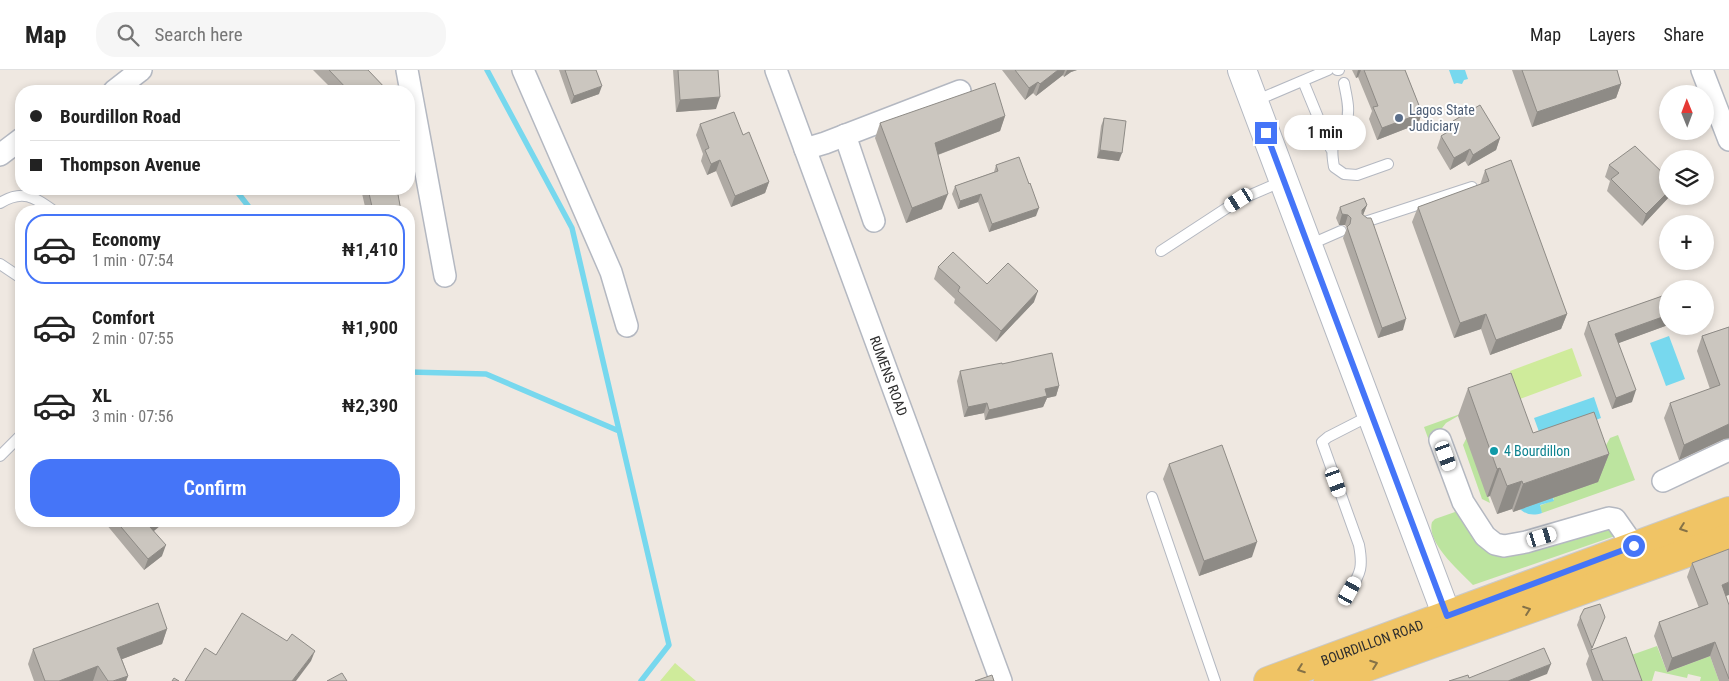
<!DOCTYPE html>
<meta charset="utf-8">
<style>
body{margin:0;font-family:"Roboto Condensed",sans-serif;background:#f6f6f6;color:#222;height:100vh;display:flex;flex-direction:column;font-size:19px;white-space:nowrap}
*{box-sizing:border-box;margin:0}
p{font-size:16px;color:#767676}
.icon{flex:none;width:28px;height:28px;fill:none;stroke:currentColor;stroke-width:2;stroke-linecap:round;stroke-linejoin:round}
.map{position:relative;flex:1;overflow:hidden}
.drawer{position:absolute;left:15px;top:135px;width:400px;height:322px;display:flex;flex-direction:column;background:#fff;border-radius:20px;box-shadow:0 2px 8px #0003}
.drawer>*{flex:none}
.guide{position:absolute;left:15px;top:15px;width:400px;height:110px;border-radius:20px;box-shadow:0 2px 8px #0003;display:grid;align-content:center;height:110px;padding:0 15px;background:#fff}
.needle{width:32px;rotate:359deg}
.fabs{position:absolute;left:1659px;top:15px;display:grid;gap:10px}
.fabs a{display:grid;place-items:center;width:55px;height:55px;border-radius:50%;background:#fff;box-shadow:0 2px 8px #0003;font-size:25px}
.end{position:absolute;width:22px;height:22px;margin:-11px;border:6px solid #4575f8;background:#fff;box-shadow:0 0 0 2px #fff}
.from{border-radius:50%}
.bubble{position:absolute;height:35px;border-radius:18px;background:#fff;box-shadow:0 2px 8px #0003;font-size:16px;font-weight:600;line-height:35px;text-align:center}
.car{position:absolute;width:15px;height:30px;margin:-15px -8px;border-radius:6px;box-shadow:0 0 4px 1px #0007;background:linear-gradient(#fff 24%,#345 0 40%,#fff 0 76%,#345 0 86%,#fff 0)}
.guide b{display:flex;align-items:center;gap:18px;height:48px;font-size:19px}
.guide b+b{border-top:1px solid #e0e0e0}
.guide i{width:12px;height:12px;background:#222}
ul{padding:9px 0 0;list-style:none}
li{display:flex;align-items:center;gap:15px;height:70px;margin:0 10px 8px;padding:0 5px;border:2px solid transparent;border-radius:20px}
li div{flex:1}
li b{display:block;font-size:19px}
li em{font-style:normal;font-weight:600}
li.on{border-color:#4575f8}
li>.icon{width:45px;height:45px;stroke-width:1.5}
.primary-button{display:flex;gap:10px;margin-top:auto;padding:10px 15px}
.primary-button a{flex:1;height:58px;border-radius:20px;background:#4575f8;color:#fff;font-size:20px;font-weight:600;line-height:58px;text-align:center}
header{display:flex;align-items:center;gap:30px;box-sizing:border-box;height:70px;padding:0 25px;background:#fff;border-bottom:1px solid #e0e0e0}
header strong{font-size:24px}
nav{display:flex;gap:28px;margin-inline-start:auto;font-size:18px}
.search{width:350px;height:45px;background:#f6f6f6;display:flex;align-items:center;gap:12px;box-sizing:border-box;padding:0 18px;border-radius:20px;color:#767676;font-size:19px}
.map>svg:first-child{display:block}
</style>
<header>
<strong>Map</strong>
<div class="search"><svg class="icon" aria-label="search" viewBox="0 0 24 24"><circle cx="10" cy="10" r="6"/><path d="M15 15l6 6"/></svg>Search here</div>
<nav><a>Map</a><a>Layers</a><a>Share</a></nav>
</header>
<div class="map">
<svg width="1729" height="611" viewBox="0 0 1729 611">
<rect width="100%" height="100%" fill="#efe8e1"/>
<path fill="#bce49f" d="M1463 343 1446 353 1439 362 1482 470 1613 450 1618 465 1473 515C1460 501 1426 473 1432 452L1435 449 1455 442 1424 357Z
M1618 365 1635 410 1542 443 1539 436 1554 430 1551 422 1604 379 1610 368Z
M1467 367 1488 426 1490 433 1482 429 1463 375Z
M1657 576 1667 602 1710 586 1719 611H1700L1701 607 1688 604 1687 608 1655 601 1652 611H1632L1623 588Z"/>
<path fill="#cfeb9b" d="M1572 278 1582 306 1520 329 1510 301Z
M675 593 696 611H660Z"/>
<path fill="#77d8ee" d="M1449 0H1465L1468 9 1464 10 1462 14 1457 13 1454 14Z
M1669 266 1685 309 1666 316 1650 273Z
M1594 327 1601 348 1542 370 1534 348Z
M1551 422 1554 431 1540 435 1542 443C1533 446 1525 445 1518 437Z"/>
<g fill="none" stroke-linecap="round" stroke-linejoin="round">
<path stroke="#77d8ee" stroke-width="5.5" d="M487 0 572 158 669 575 641 611
M235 119 252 141
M409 302 486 304 619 361"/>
<g stroke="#b4b8c1" stroke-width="12">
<path id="lane" d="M1337 0H1339
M1303 11 1331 79
M1344 13C1346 24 1351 41 1346 52 1336 75 1329 68 1334 97L1344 104 1357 105 1388 94
M1255 31 1328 0
M0 133C23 119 34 127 54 141
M1365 152 1472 117
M1309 175 1341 161
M1161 181 1239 130 1283 111
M0 194 21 208
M0 386 21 365
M1152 427 1215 611
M1350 521C1361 502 1363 497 1359 475L1322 372 1328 367 1371 345"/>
</g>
<g stroke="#b4b8c1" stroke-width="24">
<g id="street">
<path d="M407 0 445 206"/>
<path d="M523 0 611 202 627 256"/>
<path id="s1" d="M776 0 1001 611"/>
<path d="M1702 0 1729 70"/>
<path d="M114 21 141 0"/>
<path d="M845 65 874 151"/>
<path d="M805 79 825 73 960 21"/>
<path d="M0 85 21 69"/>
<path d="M1440 370 1463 432 1485 466 1495 474 1504 476 1526 472 1609 448 1615 449 1634 476"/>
<path d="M1663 411 1729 380"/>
</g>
</g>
<g stroke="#b4b8c1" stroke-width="30">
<path id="secondary" d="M1242 0 1447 546"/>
</g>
<g stroke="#c9c9c9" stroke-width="30">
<g id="primary">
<path id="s2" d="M1268 611 1729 441"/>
<path d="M1328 611 1729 468"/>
</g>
</g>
<use href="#lane" stroke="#fff" stroke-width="10"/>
<use href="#street" stroke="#fff" stroke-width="21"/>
<use href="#secondary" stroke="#fff" stroke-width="28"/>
<use href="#primary" stroke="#f0c465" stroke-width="28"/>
</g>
<path fill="#afaaa4" d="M313 0H368L388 21H334Z
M559 0H596L599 24 571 34Z
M673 0H718L716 39 676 42Z
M1002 0H1077L1071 2 1064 7 1063 5 1036 26 1033 23 1025 30Z
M1352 0H1405L1422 43 1418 54 1377 70 1369 49 1372 41 1358 7 1356 8Z
M1512 0H1617L1621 14 1616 28 1532 57Z
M1005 46 1000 61 938 85 942 139 906 153 875 68 880 53Z
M1104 48 1119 91 1097 88 1101 56Z
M1453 51 1500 68 1496 80 1468 96 1465 91 1450 100 1437 78 1441 66 1449 61Z
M700 54 743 65 769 112 765 123 731 137 716 101 707 105 701 91 703 84 696 65Z
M996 95 1036 146 989 162 978 132 958 139 952 124 955 116 994 102Z
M1609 95 1670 126 1642 156 1607 121 1610 111 1605 107Z
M1485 100 1567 244 1561 259 1490 285 1481 259 1454 268 1412 152 1418 137 1480 115Z
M361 119H397L401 141H366Z
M1367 135 1363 145 1403 260 1378 268 1343 168 1347 158 1345 155H1339L1336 148 1340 137Z
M938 197 987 214 1034 232 996 272 954 233 955 229 934 209Z
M1668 224V255L1618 273 1632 332 1612 339 1584 264 1588 252Z
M1729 257V368L1724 369 1679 390 1664 348 1670 333 1710 319 1697 281 1702 266Z
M1002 294 1059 316 1056 326 1047 328 1043 337 1001 347 985 350 984 343 964 347 957 311 960 301Z
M1468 318 1533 363 1609 384 1598 412 1513 442 1512 439 1497 444 1490 426 1487 427 1458 346Z
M1169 394 1252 487 1199 506 1163 409Z
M107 451H166L154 461 162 486 144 500 106 454Z
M1692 493 1726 526 1729 535V611H1719L1710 586 1667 602 1654 566 1659 552 1699 538 1687 507Z
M1580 547H1605L1592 579 1642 611H1592L1586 594 1589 586 1577 555Z
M167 559 162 574 122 589 128 606 126 611H34L28 594 33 579Z"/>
<path fill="#8e8b86" d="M1058 0H1065L1063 5 1036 26 1040 14Z
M1067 0H1077L1071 2 1064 7Z
M1358 0H1361L1358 7 1356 8Z
M1038 12 1033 23 1025 30 1029 18Z
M1621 14 1616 28 1532 57 1537 42Z
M602 16 599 24 571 34 574 26Z
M720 27 716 39 676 42 680 30Z
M1422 43 1418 54 1377 70 1382 58Z
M1005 46 1000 61 929 88 935 73Z
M1500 68 1496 80 1468 96 1473 85Z
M1470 79 1465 91 1450 100 1454 88Z
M1100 80 1122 83 1119 91 1097 88Z
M720 90 716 101 707 105 711 94Z
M769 112 765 123 731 137 735 126Z
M1668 122V126H1670L1642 156 1646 144Z
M948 124 942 139 906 153 912 138Z
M981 124 978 132 958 139 960 131Z
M1367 135 1363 145 1362 140Z
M1039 138 1036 146 989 162 992 154Z
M1342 144 1348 145 1345 155H1339Z
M413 198 409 209V199Z
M1038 221 1034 232 996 272 1001 261Z
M1486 244 1481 259 1454 268 1460 253Z
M1567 244 1561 259 1490 285 1496 270Z
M1668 245V255L1611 276 1615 264Z
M1406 249 1403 260 1378 268 1382 258Z
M1059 316 1056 326 1047 328 1043 337 985 350 989 340 1045 319Z
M1636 320 1632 332 1612 339 1616 328Z
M987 333 984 343 964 347 968 337Z
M1729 354V368L1724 369 1679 390 1684 375Z
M1609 384 1598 412 1513 442 1523 414Z
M1500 398 1490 426 1487 427 1497 399Z
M1522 411 1512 439 1497 444 1507 416Z
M157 451H166L146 467 150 457Z
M1257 472 1252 487 1199 506 1204 491Z
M166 475 162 486 144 500 148 489Z
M1729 512V525L1717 529 1722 515Z
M167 559 162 574 112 593 117 578Z
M1715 572 1710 586 1667 602 1672 588Z
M315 581 311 591 296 611H292Z
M1551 594 1547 604 1529 611H1508Z
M98 596 93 611H59Z
M128 606 126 611H113Z"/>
<path fill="#cbc6bf" stroke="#8e8b86" d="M329 0H368L388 21H349Z
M565 0H596L602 16 574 26Z
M678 0H718L720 27 680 30Z
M1015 0H1058L1040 14 1038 12 1029 18Z
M1364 0H1405L1422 43 1382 58 1373 37 1378 36Z
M1522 0H1617L1621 14 1537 42Z
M995 13 1005 46 935 73 948 124 912 138 880 53Z
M1480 35 1500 68 1473 85 1470 79 1454 88 1441 66 1456 57 1453 51Z
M734 42 743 65 749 62 769 112 735 126 720 90 711 94 705 80 709 78 700 54Z
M1104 48 1126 51 1122 83 1100 80Z
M1635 76 1668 108V122L1646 144 1611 109 1619 103 1609 95Z
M1019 87 1029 114 1030 113 1039 138 992 154 981 124 960 131 955 116 998 101 996 95Z
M1511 90 1567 244 1496 270 1486 244 1460 253 1418 137 1489 111 1485 100Z
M368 119H397L401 141H373Z
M1364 128 1367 135 1362 140V144L1367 148H1371L1373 153 1406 249 1382 258 1347 157 1350 154 1351 148 1348 145 1342 144 1340 137Z
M409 179 413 198 409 199Z
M953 182 987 214 1008 193 1038 221 1001 261 958 221 960 217 938 197Z
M1697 213 1699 219H1681Z
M1668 224V245L1615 264 1636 320 1616 328 1588 252Z
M1729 257V354L1684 375 1670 333 1720 315 1702 266Z
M1052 283 1059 316 1045 319 1047 326 989 340 987 333 968 337 960 301 1002 293V294Z
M1511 303 1533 363 1594 342 1609 384 1523 414 1522 411 1507 416 1500 398 1497 399 1468 318Z
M1222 375 1257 472 1204 491 1169 394Z
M116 451H157L150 457 166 475 148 489Z
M1729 479V512L1722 515 1729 535V609L1715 572 1672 588 1659 552 1708 534 1692 493Z
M158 533 167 559 117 578 128 606 113 611H108L98 596 59 611H45L33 579Z
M1600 534 1605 547 1592 578 1580 547 1584 539Z
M242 543 287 571 292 564 315 581 292 611H185L205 578 216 585Z
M1626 567 1642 611H1603L1591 580Z
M1544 578 1551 594 1508 611H1449L1468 605 1469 608Z
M342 603 347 611H327Z
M992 605 994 611H975Z
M174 608 179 611H172Z"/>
<defs><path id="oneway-chevron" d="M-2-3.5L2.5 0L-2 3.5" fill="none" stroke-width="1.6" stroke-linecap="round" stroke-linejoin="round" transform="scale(1.25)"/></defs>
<g stroke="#857247">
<use href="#oneway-chevron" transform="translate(1683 458) rotate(160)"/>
<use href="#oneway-chevron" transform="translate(1527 540) rotate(-20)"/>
<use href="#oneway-chevron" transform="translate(1374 594) rotate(-20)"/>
<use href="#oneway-chevron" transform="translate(1301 599) rotate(160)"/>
</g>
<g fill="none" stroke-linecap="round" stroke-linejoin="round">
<path stroke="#4575f8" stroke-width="6" d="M1266 63 1447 546 1634 476"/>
</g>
<circle fill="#5c6f8a" stroke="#fff" stroke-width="2" cx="1399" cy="48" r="5"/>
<circle fill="#0f9aa8" stroke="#fff" stroke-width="2" cx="1494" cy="381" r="5"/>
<g text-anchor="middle" stroke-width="4" stroke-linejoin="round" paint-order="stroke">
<g font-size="14" fill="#4e5e75" stroke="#fff" text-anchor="start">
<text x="1409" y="45">Lagos State<tspan x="1409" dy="16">Judiciary</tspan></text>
</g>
<g font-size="14" fill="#2e2e2e" stroke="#fff">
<text dy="5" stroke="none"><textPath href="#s1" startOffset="326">RUMENS ROAD</textPath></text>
<text dy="5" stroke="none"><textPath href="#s2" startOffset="111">BOURDILLON ROAD</textPath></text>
</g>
<g font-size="14" fill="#0d838f" stroke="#fff" text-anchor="start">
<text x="1504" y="386">4 Bourdillon</text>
</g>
</g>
</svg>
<div class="fabs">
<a><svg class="needle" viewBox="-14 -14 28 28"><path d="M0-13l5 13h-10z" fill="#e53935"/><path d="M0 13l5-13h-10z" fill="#767676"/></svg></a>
<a><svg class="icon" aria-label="layers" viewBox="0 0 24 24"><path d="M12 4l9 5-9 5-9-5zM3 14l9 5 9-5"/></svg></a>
<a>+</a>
<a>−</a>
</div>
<i class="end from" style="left:1634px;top:476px"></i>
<i class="end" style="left:1266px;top:63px"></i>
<div class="bubble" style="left:1284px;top:45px;width:82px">1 min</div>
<i class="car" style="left:1239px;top:130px;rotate:237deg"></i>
<i class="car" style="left:1446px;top:386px;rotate:160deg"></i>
<i class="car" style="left:1336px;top:412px;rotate:160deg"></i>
<i class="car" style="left:1542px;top:467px;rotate:73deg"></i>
<i class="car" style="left:1350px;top:521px;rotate:29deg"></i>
<div class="guide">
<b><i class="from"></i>Bourdillon Road</b>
<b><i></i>Thompson Avenue</b>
</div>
<section class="drawer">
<ul>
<li class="on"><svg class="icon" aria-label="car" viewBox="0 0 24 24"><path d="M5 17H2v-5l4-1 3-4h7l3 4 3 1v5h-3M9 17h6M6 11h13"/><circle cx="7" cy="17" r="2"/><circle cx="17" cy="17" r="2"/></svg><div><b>Economy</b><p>1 min · 07:54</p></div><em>₦1,410</em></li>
<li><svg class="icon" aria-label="car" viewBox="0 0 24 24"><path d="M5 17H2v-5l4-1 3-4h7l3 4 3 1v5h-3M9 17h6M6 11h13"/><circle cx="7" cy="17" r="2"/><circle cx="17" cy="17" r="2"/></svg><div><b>Comfort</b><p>2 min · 07:55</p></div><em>₦1,900</em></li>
<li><svg class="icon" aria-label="car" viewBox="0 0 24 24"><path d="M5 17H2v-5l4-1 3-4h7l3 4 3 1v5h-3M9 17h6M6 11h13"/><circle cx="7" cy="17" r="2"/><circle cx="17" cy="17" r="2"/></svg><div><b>XL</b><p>3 min · 07:56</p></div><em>₦2,390</em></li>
</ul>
<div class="primary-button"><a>Confirm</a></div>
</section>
</div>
